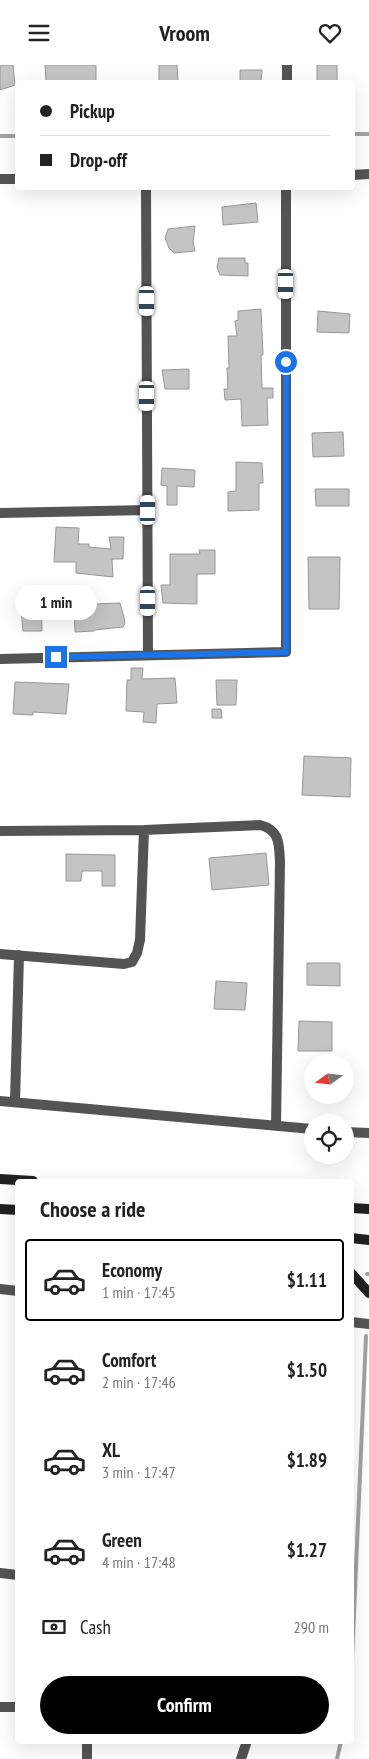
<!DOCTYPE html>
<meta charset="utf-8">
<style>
body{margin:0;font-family:"PT Sans Narrow",sans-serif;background:#f2f2f2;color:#222;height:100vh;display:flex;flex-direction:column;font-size:19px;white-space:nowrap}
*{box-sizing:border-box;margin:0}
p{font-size:16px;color:#767676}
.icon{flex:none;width:28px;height:28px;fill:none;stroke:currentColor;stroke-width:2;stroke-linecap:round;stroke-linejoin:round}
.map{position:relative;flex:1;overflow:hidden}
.side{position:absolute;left:15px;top:1114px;width:339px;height:565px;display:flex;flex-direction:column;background:#fff;border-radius:5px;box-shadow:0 5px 20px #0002}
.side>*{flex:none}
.guide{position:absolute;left:15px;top:15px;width:340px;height:110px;border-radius:5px;box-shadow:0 5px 20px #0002;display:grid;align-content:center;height:110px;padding:0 25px;background:#fff}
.needle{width:32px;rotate:255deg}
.fabs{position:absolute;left:304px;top:989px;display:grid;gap:10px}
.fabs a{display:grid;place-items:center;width:50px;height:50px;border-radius:50%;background:#fff;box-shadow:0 5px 20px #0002;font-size:25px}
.end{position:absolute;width:22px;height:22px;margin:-11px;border:6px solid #1a73e8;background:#fff;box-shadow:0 0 0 2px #fff}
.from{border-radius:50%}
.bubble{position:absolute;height:35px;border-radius:18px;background:#fff;box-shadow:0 5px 20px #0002;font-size:16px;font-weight:700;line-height:35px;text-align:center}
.car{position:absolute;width:15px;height:30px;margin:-15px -8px;border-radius:6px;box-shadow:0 0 4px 1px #0007;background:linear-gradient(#fff 24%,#345 0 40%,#fff 0 76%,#345 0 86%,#fff 0)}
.guide b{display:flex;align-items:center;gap:18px;height:48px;font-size:19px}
.guide b+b{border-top:1px solid #e0e0e0}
.guide i{width:12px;height:12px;background:#222}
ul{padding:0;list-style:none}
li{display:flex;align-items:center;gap:15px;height:82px;margin:0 10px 8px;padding:0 15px;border:2px solid transparent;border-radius:5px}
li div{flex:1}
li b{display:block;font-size:19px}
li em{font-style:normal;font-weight:700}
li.current{border-color:#000}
li>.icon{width:45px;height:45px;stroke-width:1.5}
h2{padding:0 25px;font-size:22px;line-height:60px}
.pay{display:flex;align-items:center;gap:12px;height:55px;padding:0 25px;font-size:19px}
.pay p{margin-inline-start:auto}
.cta{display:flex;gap:10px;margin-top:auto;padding:10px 25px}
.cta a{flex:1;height:58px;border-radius:30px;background:#000;color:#fff;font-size:20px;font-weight:700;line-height:58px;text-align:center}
header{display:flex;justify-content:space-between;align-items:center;height:65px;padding:0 25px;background:#fff;font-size:22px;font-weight:700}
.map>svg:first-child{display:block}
</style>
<header><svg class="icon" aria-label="menu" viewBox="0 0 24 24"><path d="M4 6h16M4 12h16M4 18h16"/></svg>Vroom<svg class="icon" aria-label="heart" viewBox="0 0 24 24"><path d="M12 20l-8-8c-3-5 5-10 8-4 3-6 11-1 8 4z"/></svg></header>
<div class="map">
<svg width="369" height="1694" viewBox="0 0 369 1694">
<rect width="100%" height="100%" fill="#fff"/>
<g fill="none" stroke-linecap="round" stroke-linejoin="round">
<path stroke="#a2a2a2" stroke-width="4" d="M352 69H369
M0 71H18
M367 1209H369
M351 1618 366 1271
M337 1694 341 1676"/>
</g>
<path fill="#c4c4c4" stroke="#989898" d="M0 0H13L15 20 0 25Z
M45 0H96V18H46Z
M159 0H177L178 18H159Z
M317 0H337V18H317Z
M240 5H262L261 18H240Z
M256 138 258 157 223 160 222 142Z
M195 161 193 177 195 186 174 188 169 183 165 173 168 164Z
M219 193H245V198H248V211L220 210 217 202Z
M261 244 263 290H261L262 323H273V333H267L268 360 242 361 241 334 225 335 224 324H228L227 303H229L228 271H237L235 256 238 255V246Z
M318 246 350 249 349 268 317 267Z
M189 304V324H165L162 305Z
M343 367 344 391 313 392 312 368Z
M236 397 262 398 263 418H259V445L228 446V427L236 426Z
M162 403 195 405 194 422 177 421V440H167V421L161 420Z
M315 424H349V441H316Z
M56 462 79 463 78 479H89V482L111 484 109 472H124L123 494H112L113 512 76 508V497H54Z
M199 485H215V509H197V539L163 538 161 520H170V489H200Z
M308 492H340L339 544H309Z
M20 532H41L42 566H23Z
M92 537 93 539 120 538 124 552 125 558 123 562 94 565V566L75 567 74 538Z
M131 603H143L142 614 175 613 177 638 157 639 156 658 143 657 144 647 126 646 127 615H131Z
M216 615H237L236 640H217Z
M15 617 69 619 66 649 33 647V650L13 649Z
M212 644H221L222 653H212Z
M304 691 351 693 350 732 302 730Z
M266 788 269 820 212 825 209 793Z
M66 789 115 790V821H102V806H82L81 816H66Z
M307 898H340V921L307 920Z
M216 916 247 918 245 945 214 944Z
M299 956 332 957V986H298Z"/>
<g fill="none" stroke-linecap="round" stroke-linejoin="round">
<path stroke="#545454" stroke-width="10" d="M287 18V0
M352 110 369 109
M0 114H18
M146 122 148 590
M0 448 148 445
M0 594 286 587V122
M0 766 144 765 260 760C280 765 279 779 280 797L276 1061
M0 889 124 899 132 897 137 888 140 875 144 765
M0 1036 312 1064
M15 1037 19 890
M345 1067 369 1068
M0 1224 18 1226
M351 1257 369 1259
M0 1508 18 1510
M0 1642H18
M87 1676V1694
M241 1694 247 1676"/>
<path stroke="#212121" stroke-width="10" d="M0 1114 33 1116
M351 1143 369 1144
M0 1144 18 1145
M351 1173 369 1175
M351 1208 369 1228"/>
</g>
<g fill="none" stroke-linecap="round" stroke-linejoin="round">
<path stroke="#1a73e8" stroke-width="6" d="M56 592 286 587V297"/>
</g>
</svg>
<div class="fabs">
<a><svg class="needle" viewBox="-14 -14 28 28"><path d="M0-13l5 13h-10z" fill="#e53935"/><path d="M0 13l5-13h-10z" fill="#767676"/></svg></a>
<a><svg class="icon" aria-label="locate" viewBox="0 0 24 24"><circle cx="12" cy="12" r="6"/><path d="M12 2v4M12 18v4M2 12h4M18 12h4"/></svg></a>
</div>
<i class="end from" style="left:286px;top:297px"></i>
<i class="end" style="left:56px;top:592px"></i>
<div class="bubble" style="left:15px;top:520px;width:82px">1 min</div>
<i class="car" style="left:286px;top:219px;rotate:180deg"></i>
<i class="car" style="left:147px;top:236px;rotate:180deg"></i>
<i class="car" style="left:147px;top:331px;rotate:180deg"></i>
<i class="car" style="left:148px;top:445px;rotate:0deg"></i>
<i class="car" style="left:148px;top:536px;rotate:180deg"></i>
<div class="guide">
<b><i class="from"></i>Pickup</b>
<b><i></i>Drop-off</b>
</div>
<section class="side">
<h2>Choose a ride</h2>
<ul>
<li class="current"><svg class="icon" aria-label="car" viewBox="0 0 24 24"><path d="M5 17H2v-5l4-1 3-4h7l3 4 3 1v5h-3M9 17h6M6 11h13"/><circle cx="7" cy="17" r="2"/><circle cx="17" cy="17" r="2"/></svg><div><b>Economy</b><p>1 min · 17:45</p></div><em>$1.11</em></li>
<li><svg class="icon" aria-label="car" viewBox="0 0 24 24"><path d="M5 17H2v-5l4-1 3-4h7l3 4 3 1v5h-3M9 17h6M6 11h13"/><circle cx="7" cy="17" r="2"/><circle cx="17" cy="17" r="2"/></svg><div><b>Comfort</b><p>2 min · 17:46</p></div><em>$1.50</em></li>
<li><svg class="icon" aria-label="car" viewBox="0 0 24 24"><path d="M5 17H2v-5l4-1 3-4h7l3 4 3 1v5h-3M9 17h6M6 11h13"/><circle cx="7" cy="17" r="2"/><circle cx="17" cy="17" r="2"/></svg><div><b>XL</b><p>3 min · 17:47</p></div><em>$1.89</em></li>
<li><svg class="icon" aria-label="car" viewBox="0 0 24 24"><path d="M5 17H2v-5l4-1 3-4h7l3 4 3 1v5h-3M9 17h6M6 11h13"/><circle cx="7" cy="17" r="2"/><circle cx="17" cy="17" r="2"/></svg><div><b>Green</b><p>4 min · 17:48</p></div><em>$1.27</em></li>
</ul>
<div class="pay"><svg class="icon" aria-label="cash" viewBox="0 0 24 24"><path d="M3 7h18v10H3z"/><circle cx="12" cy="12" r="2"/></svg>Cash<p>290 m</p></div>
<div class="cta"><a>Confirm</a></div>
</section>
</div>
